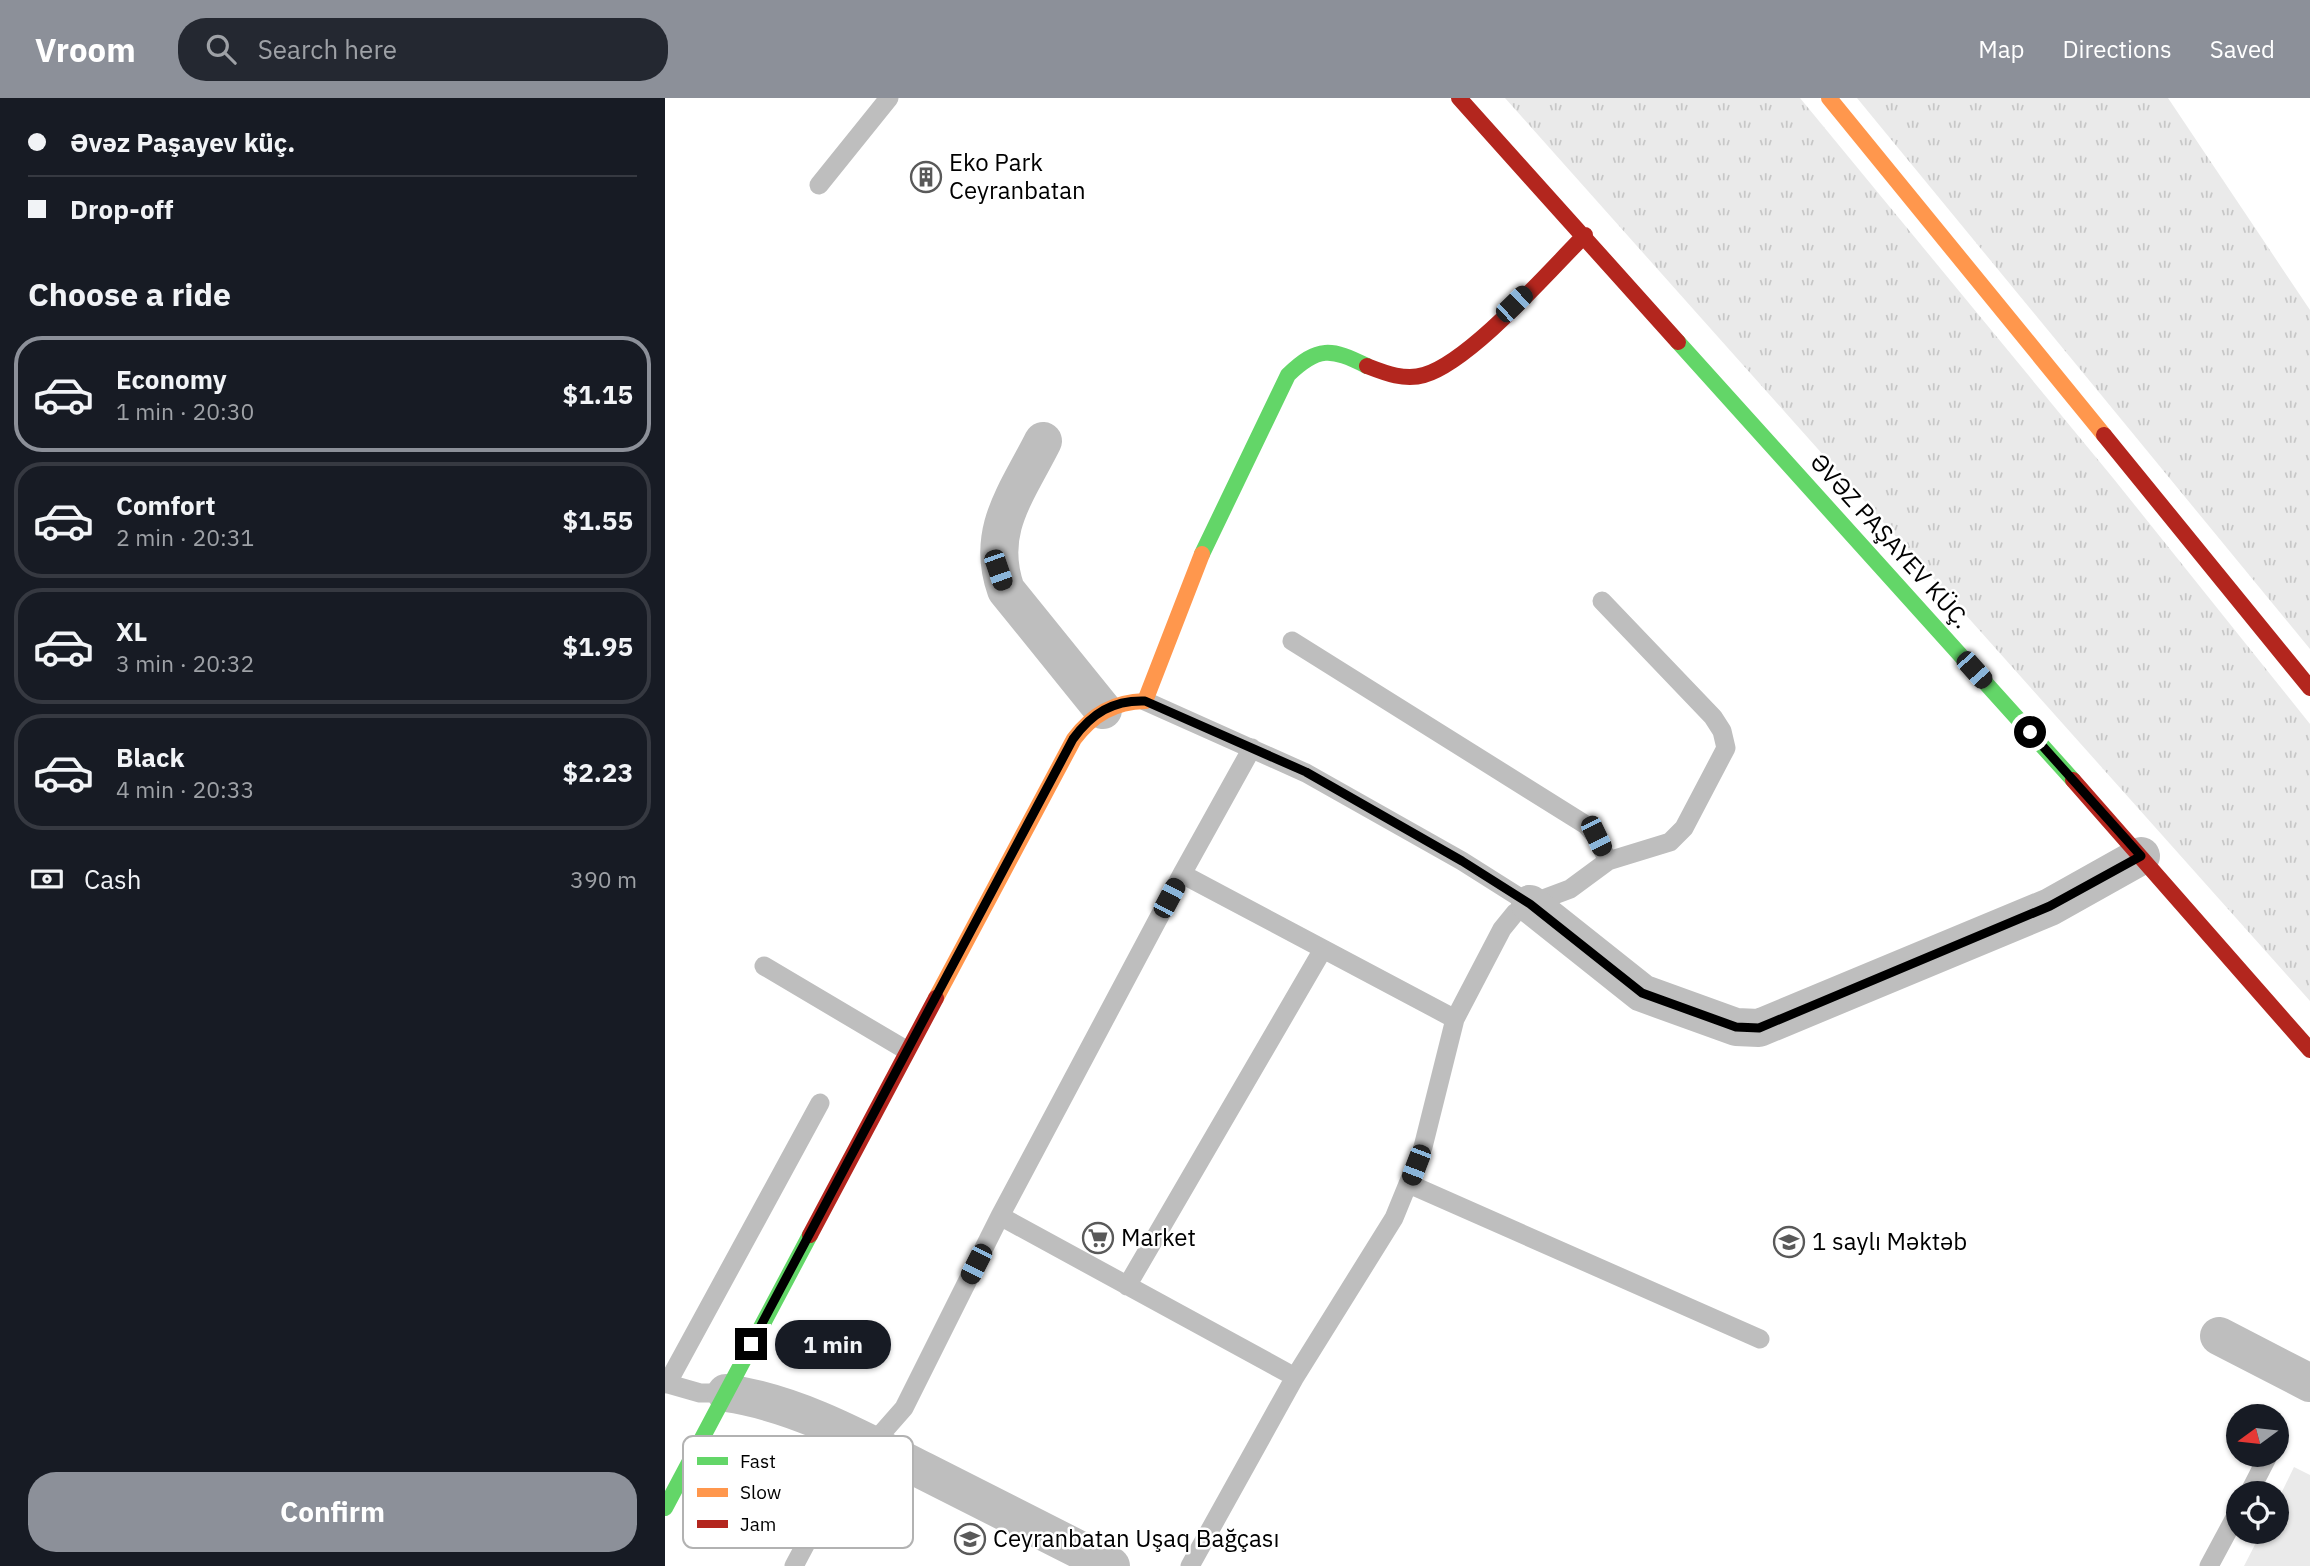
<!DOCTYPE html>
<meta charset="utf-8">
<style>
body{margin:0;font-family:"IBM Plex Sans",sans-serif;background:#242831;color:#f1f3f6;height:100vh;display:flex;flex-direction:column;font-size:26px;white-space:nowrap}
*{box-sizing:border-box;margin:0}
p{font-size:23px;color:#9ea1a6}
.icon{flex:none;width:38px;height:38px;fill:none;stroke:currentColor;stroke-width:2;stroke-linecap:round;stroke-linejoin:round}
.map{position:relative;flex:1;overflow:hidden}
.side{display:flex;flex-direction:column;background:#171b24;width:665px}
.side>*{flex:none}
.guide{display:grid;align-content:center;height:154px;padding:0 28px;background:#171b24}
.needle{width:46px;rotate:255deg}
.buttons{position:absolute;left:1561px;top:1306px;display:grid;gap:14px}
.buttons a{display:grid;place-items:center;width:63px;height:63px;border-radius:50%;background:#171b24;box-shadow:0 2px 5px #0004;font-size:35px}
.end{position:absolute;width:32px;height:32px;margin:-16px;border:9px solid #000;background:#fff;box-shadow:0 0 0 4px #fff}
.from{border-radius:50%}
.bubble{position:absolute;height:49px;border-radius:24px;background:#171b24;box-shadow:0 2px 5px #0004;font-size:23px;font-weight:700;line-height:49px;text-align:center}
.car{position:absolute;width:21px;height:42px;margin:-21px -10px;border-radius:9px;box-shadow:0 0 5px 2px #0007;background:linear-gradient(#222 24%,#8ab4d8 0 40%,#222 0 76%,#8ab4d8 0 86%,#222 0)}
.guide b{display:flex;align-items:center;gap:24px;height:66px;font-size:26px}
.guide b+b{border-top:2px solid #363941}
.guide i{width:18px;height:18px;background:#f1f3f6}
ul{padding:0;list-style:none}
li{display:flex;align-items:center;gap:21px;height:116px;margin:0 14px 10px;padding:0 14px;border:4px solid #363941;border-radius:28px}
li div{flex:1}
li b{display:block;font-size:26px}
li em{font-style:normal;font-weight:700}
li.current{border-color:#8c9099}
li>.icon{width:63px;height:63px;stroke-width:1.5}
h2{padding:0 28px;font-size:32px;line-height:84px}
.pay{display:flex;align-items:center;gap:18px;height:77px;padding:0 28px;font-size:26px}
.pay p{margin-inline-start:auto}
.button{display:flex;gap:14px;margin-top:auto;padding:14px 28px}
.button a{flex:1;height:80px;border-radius:28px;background:#8c9099;color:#fff;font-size:28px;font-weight:700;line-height:80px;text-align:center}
header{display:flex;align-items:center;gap:42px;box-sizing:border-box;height:98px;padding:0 35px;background:#8c9099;color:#fff}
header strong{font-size:33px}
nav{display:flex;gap:38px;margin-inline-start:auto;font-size:24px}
.search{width:490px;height:63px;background:#242831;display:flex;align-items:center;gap:18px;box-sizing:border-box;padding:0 24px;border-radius:28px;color:#9ea1a6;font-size:26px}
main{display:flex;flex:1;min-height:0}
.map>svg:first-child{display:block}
</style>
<header>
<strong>Vroom</strong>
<div class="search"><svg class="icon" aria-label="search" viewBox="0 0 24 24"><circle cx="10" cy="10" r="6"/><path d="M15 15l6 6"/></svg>Search here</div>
<nav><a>Map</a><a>Directions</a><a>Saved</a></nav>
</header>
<main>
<section class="side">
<div class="guide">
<b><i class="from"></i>Əvəz Paşayev küç.</b>
<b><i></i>Drop-off</b>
</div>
<h2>Choose a ride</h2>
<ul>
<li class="current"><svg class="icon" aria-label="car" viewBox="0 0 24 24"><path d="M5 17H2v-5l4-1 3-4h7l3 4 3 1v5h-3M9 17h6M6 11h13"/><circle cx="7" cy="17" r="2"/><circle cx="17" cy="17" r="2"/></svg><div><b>Economy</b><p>1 min · 20:30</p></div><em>$1.15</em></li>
<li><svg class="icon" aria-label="car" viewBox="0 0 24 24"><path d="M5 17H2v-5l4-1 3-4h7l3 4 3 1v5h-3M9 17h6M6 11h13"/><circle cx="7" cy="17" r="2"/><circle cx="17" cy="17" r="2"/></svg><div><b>Comfort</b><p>2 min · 20:31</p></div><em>$1.55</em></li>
<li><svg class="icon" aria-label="car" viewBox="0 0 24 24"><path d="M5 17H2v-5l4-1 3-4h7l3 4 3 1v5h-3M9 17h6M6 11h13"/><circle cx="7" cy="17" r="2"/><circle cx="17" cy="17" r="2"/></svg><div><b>XL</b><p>3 min · 20:32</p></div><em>$1.95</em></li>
<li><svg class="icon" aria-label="car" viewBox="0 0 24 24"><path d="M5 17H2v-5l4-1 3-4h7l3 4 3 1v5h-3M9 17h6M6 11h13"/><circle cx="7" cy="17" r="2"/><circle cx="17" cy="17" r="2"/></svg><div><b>Black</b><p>4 min · 20:33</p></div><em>$2.23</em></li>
</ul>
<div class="pay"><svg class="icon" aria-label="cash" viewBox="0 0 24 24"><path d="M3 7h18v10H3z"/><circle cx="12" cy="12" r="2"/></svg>Cash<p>390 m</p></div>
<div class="button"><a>Confirm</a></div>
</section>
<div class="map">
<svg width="1645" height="1468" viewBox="0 0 1645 1468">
<defs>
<pattern id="grass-tufts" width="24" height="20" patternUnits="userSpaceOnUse" patternTransform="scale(1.75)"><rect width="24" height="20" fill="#eaeaea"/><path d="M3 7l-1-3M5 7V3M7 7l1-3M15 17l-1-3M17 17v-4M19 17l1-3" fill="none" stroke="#c7c7c7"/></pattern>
</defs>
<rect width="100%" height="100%" fill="#fff"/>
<path fill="url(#grass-tufts)" d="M840 0H1135L1448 380 1645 626V903Z
M1192 0H1503L1645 212V551Z"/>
<path fill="#eaeaea" d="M1629 1369 1645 1377V1468H1579L1597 1433H1612V1404Z"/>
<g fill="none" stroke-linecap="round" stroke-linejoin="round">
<path stroke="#bebebe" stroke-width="19" d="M154 87 224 0
M627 543 921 727 931 738 943 763
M480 603 641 675 797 763 865 806
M517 776 790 921
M99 868 241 952
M744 1086 1095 1241
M335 1118 630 1279
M462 1188 657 853
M0 1285 35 1295H61
M2 1286 155 1005
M1584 1395 1604 1356
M129 1468 173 1385 239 1310 335 1118 517 776 587 650
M525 1468 630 1279 729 1120 758 1049 790 921 837 831 850 815 865 806 905 791 943 763 1005 744 1019 730 1061 650 1057 633 1048 619 937 503
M1544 1468 1573 1414"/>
<path stroke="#bebebe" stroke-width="38" d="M378 343C352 395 320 433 341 492L438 612
M865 806 977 895 1071 929 1094 930 1385 809 1476 758
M1554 1238 1645 1285
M61 1295C131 1305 196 1341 259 1373 322 1405 384 1436 446 1468"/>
<path stroke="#63d668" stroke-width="16" d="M1013 244 1408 682
M537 456 623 277C653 248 666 250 702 268
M0 1410 145 1137"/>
<path stroke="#ff974d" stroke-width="16" d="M1164 0 1439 337
M271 900 409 641C428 616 449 604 480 603L537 456"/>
<path stroke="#b3261e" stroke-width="16" d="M794 0 1013 244
M702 268C720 275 740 283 759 277 805 264 884 173 920 137
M1439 337 1645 590
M1408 682 1645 952
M145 1137 271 900"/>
</g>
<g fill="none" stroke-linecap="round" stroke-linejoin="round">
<path stroke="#000" stroke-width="9" d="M86 1246 408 641C427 615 448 602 480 603L641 674 797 763 865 806 977 895 1071 929 1094 930 1385 808 1476 758 1365 634"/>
</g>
<defs>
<g id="building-ring" transform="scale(1.575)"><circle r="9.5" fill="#fff" stroke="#595959" stroke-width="1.5"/><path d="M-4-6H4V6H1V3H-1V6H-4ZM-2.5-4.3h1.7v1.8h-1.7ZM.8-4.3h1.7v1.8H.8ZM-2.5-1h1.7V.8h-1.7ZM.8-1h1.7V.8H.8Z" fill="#595959"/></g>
<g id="supermarket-ring" transform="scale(1.575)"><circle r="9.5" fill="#fff" stroke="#595959" stroke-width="1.5"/><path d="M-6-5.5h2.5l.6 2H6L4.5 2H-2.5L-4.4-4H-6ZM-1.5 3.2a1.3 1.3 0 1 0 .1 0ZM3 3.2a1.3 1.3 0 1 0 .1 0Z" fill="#595959"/></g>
<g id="school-ring" transform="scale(1.575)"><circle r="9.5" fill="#fff" stroke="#595959" stroke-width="1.5"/><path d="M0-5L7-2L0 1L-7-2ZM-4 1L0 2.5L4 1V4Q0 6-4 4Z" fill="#595959"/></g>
</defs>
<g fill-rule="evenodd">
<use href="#building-ring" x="261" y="79"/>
<use href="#supermarket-ring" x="433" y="1140"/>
<use href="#school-ring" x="1124" y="1144"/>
<use href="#school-ring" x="305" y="1441"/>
</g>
<g text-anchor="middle" stroke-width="5" stroke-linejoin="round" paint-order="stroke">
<g font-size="24" fill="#000" stroke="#fff" text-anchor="start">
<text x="284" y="73">Eko Park<tspan x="284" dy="28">Ceyranbatan</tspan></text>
<text x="456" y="1148">Market</text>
<text x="1147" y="1152">1 saylı Məktəb</text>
<text x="328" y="1449">Ceyranbatan Uşaq Bağçası</text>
</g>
<g font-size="24" fill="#000" stroke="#fff">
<text transform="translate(1225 443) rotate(48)" y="8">ƏVƏZ PAŞAYEV KÜÇ.</text>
</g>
</g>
<rect x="18" y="1338" width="230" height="112" rx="10" fill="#fff" stroke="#b2b2b2" stroke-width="2"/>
<rect x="32" y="1359" width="31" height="8" fill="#63d668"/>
<rect x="32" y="1390" width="31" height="9" fill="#ff974d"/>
<rect x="32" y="1422" width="31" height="8" fill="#b3261e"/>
<g font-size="19" fill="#000">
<text x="75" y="1370">Fast</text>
<text x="75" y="1401">Slow</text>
<text x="75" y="1433">Jam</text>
</g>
</svg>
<div class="buttons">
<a><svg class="needle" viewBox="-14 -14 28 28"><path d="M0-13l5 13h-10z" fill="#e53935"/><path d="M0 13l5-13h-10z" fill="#9ea1a6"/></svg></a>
<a><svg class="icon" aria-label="locate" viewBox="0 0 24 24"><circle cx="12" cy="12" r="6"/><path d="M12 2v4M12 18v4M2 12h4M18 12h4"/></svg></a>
</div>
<i class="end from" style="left:1365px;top:634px"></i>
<i class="end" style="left:86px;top:1246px"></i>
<div class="bubble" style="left:110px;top:1222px;width:116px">1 min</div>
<i class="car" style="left:849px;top:206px;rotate:46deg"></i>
<i class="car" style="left:333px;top:472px;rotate:161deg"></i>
<i class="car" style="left:1309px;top:572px;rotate:138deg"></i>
<i class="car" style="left:931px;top:738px;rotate:154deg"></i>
<i class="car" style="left:504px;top:800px;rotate:28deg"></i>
<i class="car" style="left:751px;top:1067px;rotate:201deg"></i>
<i class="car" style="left:311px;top:1166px;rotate:207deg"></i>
</div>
</main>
